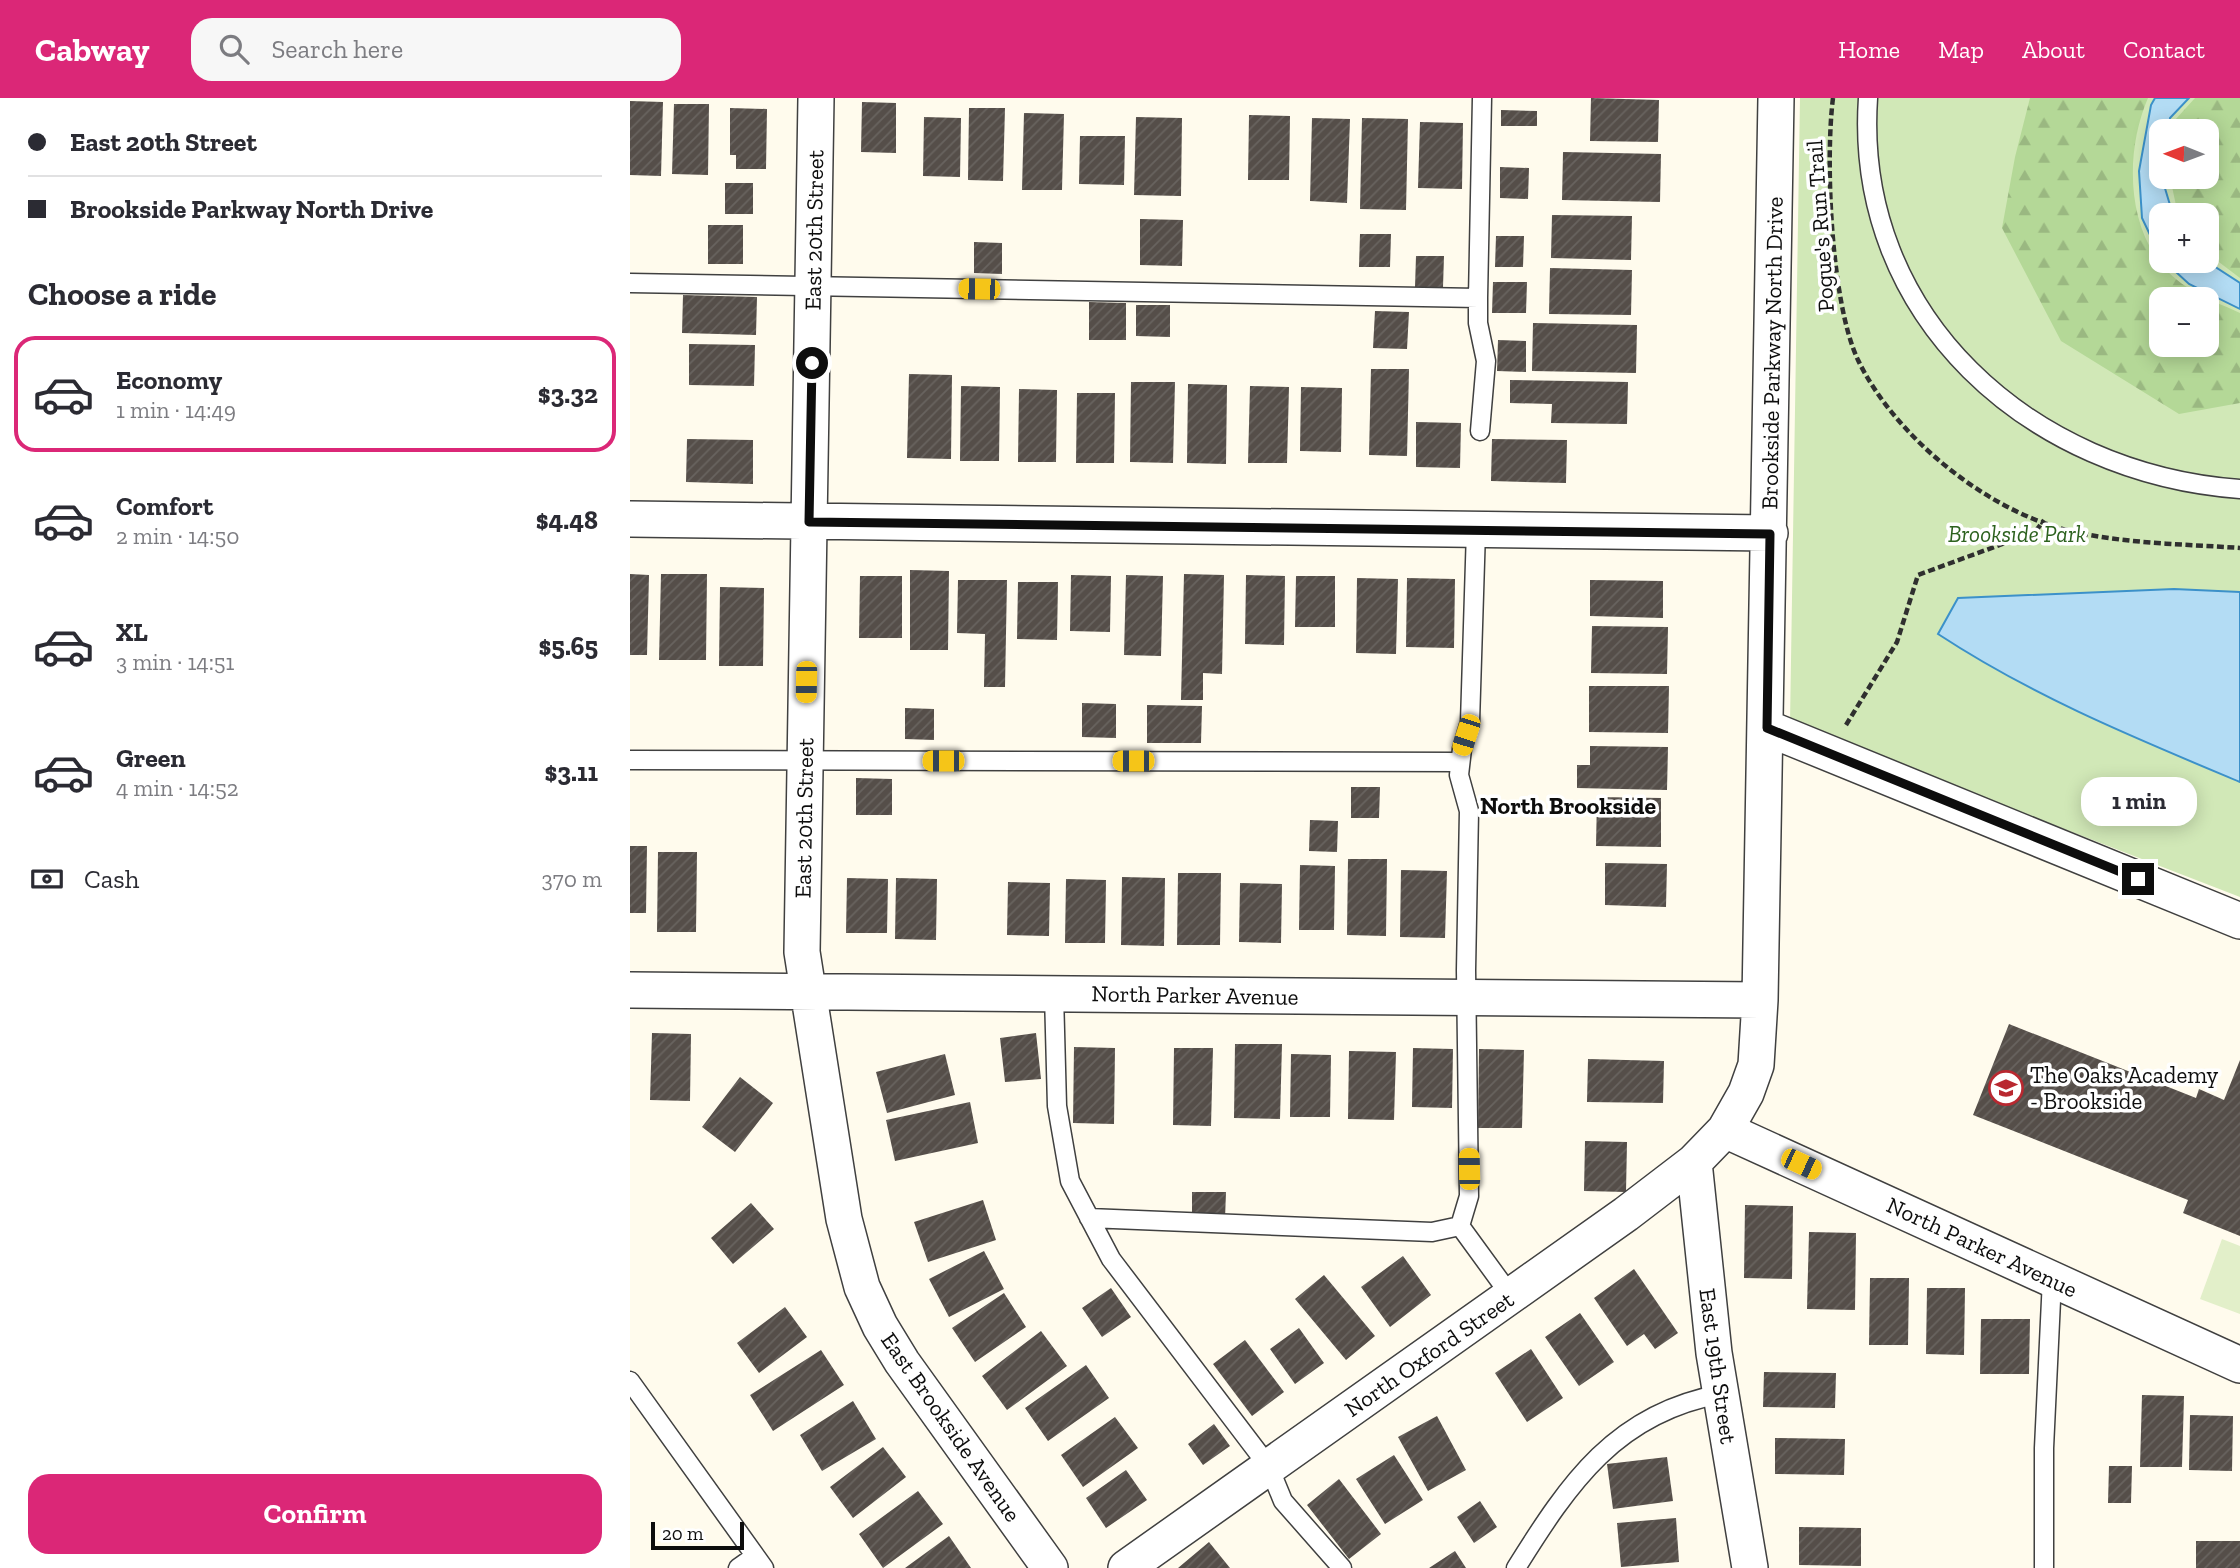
<!DOCTYPE html>
<meta charset="utf-8">
<style>
body{margin:0;font-family:"Zilla Slab",serif;background:#f7f7f7;color:#2b2b33;height:100vh;display:flex;flex-direction:column;font-size:26px;white-space:nowrap}
*{box-sizing:border-box;margin:0}
p{font-size:23px;color:#7c7c81}
.icon{flex:none;width:38px;height:38px;fill:none;stroke:currentColor;stroke-width:2;stroke-linecap:round;stroke-linejoin:round}
.map{position:relative;flex:1;overflow:hidden}
.drawer{display:flex;flex-direction:column;background:#fff;width:630px}
.drawer>*{flex:none}
.hud{display:grid;align-content:center;height:154px;padding:0 28px;background:#fff}
.needle{width:46px;rotate:271deg}
.tools{position:absolute;left:1519px;top:21px;display:grid;gap:14px}
.tools a{display:grid;place-items:center;width:70px;height:70px;border-radius:14px;background:#fff;box-shadow:0 4px 18px #0003;font-size:35px}
.scale{position:absolute;left:21px;bottom:18px;width:93px;box-sizing:border-box;padding-left:7px;border:4px solid #0d0d0d;border-top:0;font-size:19px;line-height:24px;white-space:nowrap;color:#0d0d0d;-webkit-text-stroke:5px #fff;paint-order:stroke}
.end{position:absolute;width:32px;height:32px;margin:-16px;border:9px solid #0d0d0d;background:#fff;box-shadow:0 0 0 4px #fff}
.from{border-radius:50%}
.bubble{position:absolute;height:49px;border-radius:21px;background:#fff;box-shadow:0 4px 18px #0003;font-size:23px;font-weight:700;line-height:49px;text-align:center}
.car{position:absolute;width:21px;height:42px;margin:-21px -10px;border-radius:9px;box-shadow:0 0 5px 2px #0007;background:linear-gradient(#f5c518 24%,#345 0 40%,#f5c518 0 76%,#345 0 86%,#f5c518 0)}
.hud b{display:flex;align-items:center;gap:24px;height:66px;font-size:26px}
.hud b+b{border-top:2px solid #e1e1e2}
.hud i{width:18px;height:18px;background:#2b2b33}
ul{padding:0;list-style:none}
li{display:flex;align-items:center;gap:21px;height:116px;margin:0 14px 10px;padding:0 14px;border:4px solid transparent;border-radius:21px}
li div{flex:1}
li b{display:block;font-size:26px}
li em{font-style:normal;font-weight:700}
li.on{border-color:#db2777}
li>.icon{width:63px;height:63px;stroke-width:1.5}
h2{padding:0 28px;font-size:32px;line-height:84px}
.pay{display:flex;align-items:center;gap:18px;height:77px;padding:0 28px;font-size:26px}
.pay p{margin-inline-start:auto}
.primary-button{display:flex;gap:14px;margin-top:auto;padding:14px 28px}
.primary-button a{flex:1;height:80px;border-radius:21px;background:#db2777;color:#fff;font-size:28px;font-weight:700;line-height:80px;text-align:center}
header{display:flex;align-items:center;gap:42px;box-sizing:border-box;height:98px;padding:0 35px;background:#db2777;color:#fff}
header strong{font-size:33px}
nav{display:flex;gap:38px;margin-inline-start:auto;font-size:24px}
.search{width:490px;height:63px;background:#f7f7f7;display:flex;align-items:center;gap:18px;box-sizing:border-box;padding:0 24px;border-radius:21px;color:#7c7c81;font-size:26px}
main{display:flex;flex:1;min-height:0}
.map>svg:first-child{display:block}
</style>
<header>
<strong>Cabway</strong>
<div class="search"><svg class="icon" aria-label="search" viewBox="0 0 24 24"><circle cx="10" cy="10" r="6"/><path d="M15 15l6 6"/></svg>Search here</div>
<nav><a>Home</a><a>Map</a><a>About</a><a>Contact</a></nav>
</header>
<main>
<section class="drawer">
<div class="hud">
<b><i class="from"></i>East 20th Street</b>
<b><i></i>Brookside Parkway North Drive</b>
</div>
<h2>Choose a ride</h2>
<ul>
<li class="on"><svg class="icon" aria-label="car" viewBox="0 0 24 24"><path d="M5 17H2v-5l4-1 3-4h7l3 4 3 1v5h-3M9 17h6M6 11h13"/><circle cx="7" cy="17" r="2"/><circle cx="17" cy="17" r="2"/></svg><div><b>Economy</b><p>1 min · 14:49</p></div><em>$3.32</em></li>
<li><svg class="icon" aria-label="car" viewBox="0 0 24 24"><path d="M5 17H2v-5l4-1 3-4h7l3 4 3 1v5h-3M9 17h6M6 11h13"/><circle cx="7" cy="17" r="2"/><circle cx="17" cy="17" r="2"/></svg><div><b>Comfort</b><p>2 min · 14:50</p></div><em>$4.48</em></li>
<li><svg class="icon" aria-label="car" viewBox="0 0 24 24"><path d="M5 17H2v-5l4-1 3-4h7l3 4 3 1v5h-3M9 17h6M6 11h13"/><circle cx="7" cy="17" r="2"/><circle cx="17" cy="17" r="2"/></svg><div><b>XL</b><p>3 min · 14:51</p></div><em>$5.65</em></li>
<li><svg class="icon" aria-label="car" viewBox="0 0 24 24"><path d="M5 17H2v-5l4-1 3-4h7l3 4 3 1v5h-3M9 17h6M6 11h13"/><circle cx="7" cy="17" r="2"/><circle cx="17" cy="17" r="2"/></svg><div><b>Green</b><p>4 min · 14:52</p></div><em>$3.11</em></li>
</ul>
<div class="pay"><svg class="icon" aria-label="cash" viewBox="0 0 24 24"><path d="M3 7h18v10H3z"/><circle cx="12" cy="12" r="2"/></svg>Cash<p>370 m</p></div>
<div class="primary-button"><a>Confirm</a></div>
</section>
<div class="map">
<svg width="1610" height="1470" viewBox="0 0 1610 1470">
<defs>
<pattern id="forest-firs" width="22" height="20" patternUnits="userSpaceOnUse" patternTransform="scale(1.75)"><rect width="22" height="20" fill="#b4d897"/><path d="M5 1l3.5 6h-7zM16 11l3.5 6h-7z" fill="#9ab881"/></pattern>
<pattern id="building-hatch" width="6" height="6" patternUnits="userSpaceOnUse" patternTransform="scale(1.75)"><rect width="6" height="6" fill="#554e49"/><path d="M-1 1l2-2M0 6l6-6M5 7l2-2" fill="none" stroke="#68635f"/></pattern>
</defs>
<rect width="100%" height="100%" fill="#fffbed"/>
<path fill="#d1e8b7" fill-rule="evenodd" d="M1170 0H1610V799L1160 625ZM1531 33H1577V79H1531ZM1531 117H1577V163H1531ZM1531 201H1577V247H1531Z"/>
<path fill="url(#forest-firs)" fill-rule="evenodd" d="M1400 0H1518C1492 60 1496 151 1557 189 1573 200 1593 207 1610 215V305L1549 316 1431 243 1372 130 1385 59ZM1531 201H1577V247H1531Z
M1565 0H1610V180L1577 155V117H1548L1540 79H1577V33H1544L1545 22Z"/>
<path fill="#e2efc9" d="M1592 1141 1610 1148V1216L1570 1201Z"/>
<path fill="#b3dcf4" stroke="#3c91c9" stroke-width="2" d="M1525 0H1559L1540 20 1539 33H1531V79H1535L1534 87 1543 117H1531V160L1512 120 1509 73 1521 7Z
M1534 163H1576L1610 185V211L1559 186Z
M1544 491 1610 494V684C1505 640 1404 599 1308 536L1328 500Z"/>
<path fill="url(#building-hatch)" d="M961 0 1029 2 1028 44 960 43Z
M0 3 33 4 31 78 0 77Z
M232 4 266 5V55L231 54Z
M44 6H79L78 77 42 76Z
M100 10 137 11 136 71H106V57H100Z
M339 10H375L373 83 338 82Z
M871 12 907 13V28H871Z
M394 15 434 16 432 92H392Z
M619 17 660 18 659 82H618Z
M294 19 331 20 330 79 293 78Z
M506 19 552 20 551 98 504 97Z
M682 20 720 21 717 105 680 103Z
M732 20 778 21 776 112 730 111Z
M790 24 833 25 832 91 788 90Z
M450 38H495L494 87 449 86Z
M933 54 1031 56 1030 104 932 102Z
M870 69 899 70 898 101 870 100Z
M95 85H123V116H95Z
M922 117 1002 118 1001 162 921 160Z
M510 121 553 122 552 168 510 167Z
M78 127H113V166H78Z
M730 136H761L760 169H729Z
M866 138H894L893 169H865Z
M344 144 372 145V176L344 175Z
M786 158H814L813 189H785Z
M920 170 1002 172 1001 217 919 216Z
M863 184H897L896 215H862Z
M53 197 127 199 126 237 52 235Z
M459 204 496 205V242H459Z
M506 207H540V239L506 238Z
M745 213 779 214 777 251 743 250Z
M903 225 1007 227 1006 275 902 273Z
M868 242 896 243V274L867 273Z
M59 246 125 247 124 288 59 287Z
M741 271H779L777 358 739 357Z
M279 276 322 277 321 361 277 360Z
M880 282 998 284 997 326 921 325 922 306 880 305Z
M501 284H545L543 365 500 364Z
M558 286 597 287 596 366 557 365Z
M331 288 370 289 369 363H330Z
M620 288 659 289 657 365H618Z
M671 289 712 290 711 354 670 353Z
M389 291 427 292 426 364H388Z
M447 295H485L484 365H446Z
M786 324 831 325 830 370 786 369Z
M57 341 123 342V386L56 384Z
M862 341 937 342 936 385 861 383Z
M280 472 319 473 318 552H280Z
M0 476 19 477 17 557H0Z
M31 476H77L76 562H29Z
M554 476 594 477 592 576 573 575V602H551Z
M441 477 481 478 480 534 440 533Z
M496 477 533 478 531 558 494 557Z
M616 477 655 478 654 547 615 546Z
M230 478H272V540H229Z
M666 478H705V529H665Z
M727 480 768 481 766 556 726 555Z
M777 480 825 481 824 550 776 549Z
M328 482H377L375 589H354L355 536 327 535Z
M960 482 1033 483V520L960 518Z
M388 484H428L427 542 387 541Z
M90 489 134 490 133 568H89Z
M962 528 1038 529 1037 576 961 575Z
M959 588H1039L1038 635 959 634Z
M452 605 486 606V640L452 639Z
M517 607 572 608 571 645H517Z
M275 610 304 611V642L275 641Z
M960 648 1038 649 1037 692 947 690V667H960Z
M226 680 262 681V717H226Z
M721 689H750L749 720H721Z
M967 699 1031 700V749L966 748Z
M680 722 708 723 707 754 679 753Z
M0 748H17L16 815H0Z
M28 754H67L66 834H27Z
M718 761H757L756 838 717 837Z
M975 765 1037 766 1036 809 975 807Z
M670 767 705 768 704 832H669Z
M771 772 817 773 815 840 770 839Z
M548 775H591L590 847H547Z
M492 779 535 780 534 848 491 847Z
M217 780 258 781 257 835H216Z
M266 780 307 781 306 842 265 841Z
M436 781 476 782 475 845H435Z
M378 784 420 785 419 838 377 837Z
M610 785 652 786 651 845 609 844Z
M1379 926 1566 1000 1569 991 1594 1002 1610 962V1138L1553 1115 1558 1102 1343 1017Z
M22 935 61 936 60 1003 20 1002Z
M406 935 411 981 375 984 370 940Z
M605 946H652L650 1021 604 1020Z
M444 949 485 950 484 1026 443 1025Z
M544 950H583L581 1028 543 1027Z
M783 950 823 951 822 1010 782 1009Z
M849 951 894 952 892 1030H848Z
M719 953 766 954 764 1022 718 1021Z
M315 956 325 997 257 1015 246 974Z
M661 956 701 957 700 1019H660Z
M958 961 1034 963 1033 1005 957 1004Z
M110 979 143 1005 105 1054 72 1029Z
M340 1004 348 1045 265 1063 256 1022Z
M955 1043 997 1044 996 1094 954 1093Z
M562 1094H596L595 1121 562 1120Z
M353 1102 366 1142 298 1164 284 1124Z
M121 1105 144 1131 103 1166 81 1140Z
M1115 1107 1163 1108 1162 1181 1114 1180Z
M1179 1134 1226 1135 1225 1212 1177 1211Z
M354 1153 374 1191 319 1219 299 1181Z
M773 1158 801 1197 760 1229 731 1189Z
M1004 1171 1048 1235 1025 1251 1014 1236 997 1248 964 1200Z
M694 1177 745 1238 716 1262 665 1201Z
M1240 1180H1279L1278 1247H1239Z
M481 1190 501 1219 472 1239 452 1210Z
M1297 1190H1335L1334 1257 1296 1256Z
M374 1195 396 1229 345 1264 322 1230Z
M155 1209 177 1239 129 1275 107 1245Z
M950 1215 984 1264 949 1288 915 1239Z
M1351 1221H1400L1399 1276H1350Z
M669 1230 694 1265 665 1286 640 1251Z
M411 1233 437 1268 377 1312 352 1278Z
M615 1242 654 1294 622 1318 583 1266Z
M901 1251 933 1300 897 1324 865 1275Z
M191 1252 214 1287 143 1333 120 1297Z
M456 1267 479 1300 418 1343 395 1310Z
M1134 1274 1206 1275 1205 1310 1133 1309Z
M1512 1297 1554 1298 1552 1369H1510Z
M223 1303 246 1341 192 1373 170 1337Z
M1560 1317 1603 1318 1602 1373 1559 1372Z
M807 1318 836 1372 798 1393 768 1339Z
M485 1319 508 1350 453 1389 431 1357Z
M584 1326 600 1348 573 1367 558 1346Z
M1145 1340 1215 1341 1214 1377 1145 1376Z
M253 1349 276 1379 223 1420 200 1389Z
M764 1357 793 1402 755 1426 726 1381Z
M1037 1359 1043 1403 983 1411 977 1366Z
M1479 1368H1502L1501 1405H1478Z
M496 1372 517 1402 476 1430 456 1400Z
M709 1381 751 1436 719 1461 677 1407Z
M288 1393 313 1426 253 1470 229 1436Z
M850 1403 867 1429 844 1445 827 1419Z
M1046 1420 1049 1464 991 1469 987 1425Z
M1169 1429 1231 1430V1468L1169 1467Z
M319 1438 341 1470H275Z
M1566 1443H1610V1470H1566Z
M579 1444 600 1470H548Z
M825 1453 836 1470H799Z"/>
<g fill="none" stroke-linecap="round" stroke-linejoin="round">
<g stroke="#404040" stroke-width="21">
<path id="lane" d="M1238 0C1223 219 1401 376 1610 391
M0 185 848 200
M850 333 856 263 848 225V200L852 0
M846 432 840 624 832 651 829 677 839 713 836 872 839 1098 830 1128 881 1198
M0 662 830 664
M424 896 427 1008 440 1083 481 1161 639 1369 653 1403 712 1470
M459 1120 802 1134 830 1128
M0 1283 134 1470
M108 1470 125 1458
M886 1470C939 1385 986 1315 1091 1296
M1414 1470V1350L1422 1181"/>
</g>
<g stroke="#404040" stroke-width="38">
<path id="street" d="M186 0 172 854 214 1121 232 1189 250 1228 272 1264 420 1470
M0 421 1140 435
M1137 630 1610 823
M0 892 1130 902
M1095 1032 1610 1267
M1064 1064 1084 1255 1120 1470
M496 1470 996 1116 1064 1064 1095 1032 1116 995 1126 967 1130 902 1146 0"/>
</g>
<path stroke="#2f2f2f" stroke-width="4.5" stroke-dasharray="7 3.5" stroke-linecap="butt" d="M1203 0C1195 63 1201 205 1228 262 1265 339 1358 414 1441 433 1496 446 1554 446 1610 450
M1216 627 1267 544 1288 477 1405 434 1414 422"/>
<use href="#lane" stroke="#fff" stroke-width="18"/>
<use href="#street" stroke="#fff" stroke-width="35"/>
</g>
<g fill="none" stroke-linecap="round" stroke-linejoin="round">
<path stroke="#0d0d0d" stroke-width="9" d="M182 265 179 424 1140 436 1137 630 1508 781"/>
</g>
<defs>
<g id="school-ring" transform="scale(1.75)"><circle r="9.5" fill="#fff" stroke="#b92830" stroke-width="1.5"/><path d="M0-5L7-2L0 1L-7-2ZM-4 1L0 2.5L4 1V4Q0 6-4 4Z" fill="#b92830"/></g>
</defs>
<g fill-rule="evenodd">
<use href="#school-ring" x="1376" y="990"/>
</g>
<g text-anchor="middle" stroke-width="7" stroke-linejoin="round" paint-order="stroke">
<g font-size="23" fill="#0d0d0d" stroke="#fff">
<text transform="translate(1190 128) rotate(-94)" y="8">Pogue's Run Trail</text>
<text transform="translate(184 132) rotate(-89)" y="8">East 20th Street</text>
<text transform="translate(1142 255) rotate(-89)" y="8">Brookside Parkway North Drive</text>
<text transform="translate(174 720) rotate(-89)" y="8">East 20th Street</text>
<text transform="translate(565 897) rotate(1)" y="8">North Parker Avenue</text>
<text transform="translate(1352 1149) rotate(25)" y="8">North Parker Avenue</text>
<text transform="translate(799 1256) rotate(-35)" y="8">North Oxford Street</text>
<text transform="translate(1088 1268) rotate(82)" y="8">East 19th Street</text>
<text transform="translate(321 1329) rotate(55)" y="8">East Brookside Avenue</text>
</g>
<g font-size="23" font-style="italic" fill="#2d621f" stroke="#fff">
<text x="1387" y="444">Brookside Park</text>
</g>
<g font-size="23" fill="#0d0d0d" stroke="#fff" text-anchor="start">
<text x="1400" y="985">The Oaks Academy<tspan x="1400" dy="26">- Brookside</tspan></text>
</g>
<g font-size="24" font-weight="bold" fill="#0d0d0d" stroke="#fff">
<text x="938" y="716">North Brookside</text>
</g>
</g>
</svg>
<div class="tools">
<a><svg class="needle" viewBox="-14 -14 28 28"><path d="M0-13l5 13h-10z" fill="#e53935"/><path d="M0 13l5-13h-10z" fill="#7c7c81"/></svg></a>
<a>+</a>
<a>−</a>
</div>
<div class="scale">20 m</div>
<i class="end from" style="left:182px;top:265px"></i>
<i class="end" style="left:1508px;top:781px"></i>
<div class="bubble" style="left:1451px;top:679px;width:116px">1 min</div>
<i class="car" style="left:349px;top:191px;rotate:271deg"></i>
<i class="car" style="left:176px;top:584px;rotate:181deg"></i>
<i class="car" style="left:836px;top:637px;rotate:198deg"></i>
<i class="car" style="left:313px;top:663px;rotate:270deg"></i>
<i class="car" style="left:503px;top:663px;rotate:270deg"></i>
<i class="car" style="left:1171px;top:1066px;rotate:115deg"></i>
<i class="car" style="left:839px;top:1071px;rotate:359deg"></i>
</div>
</main>
